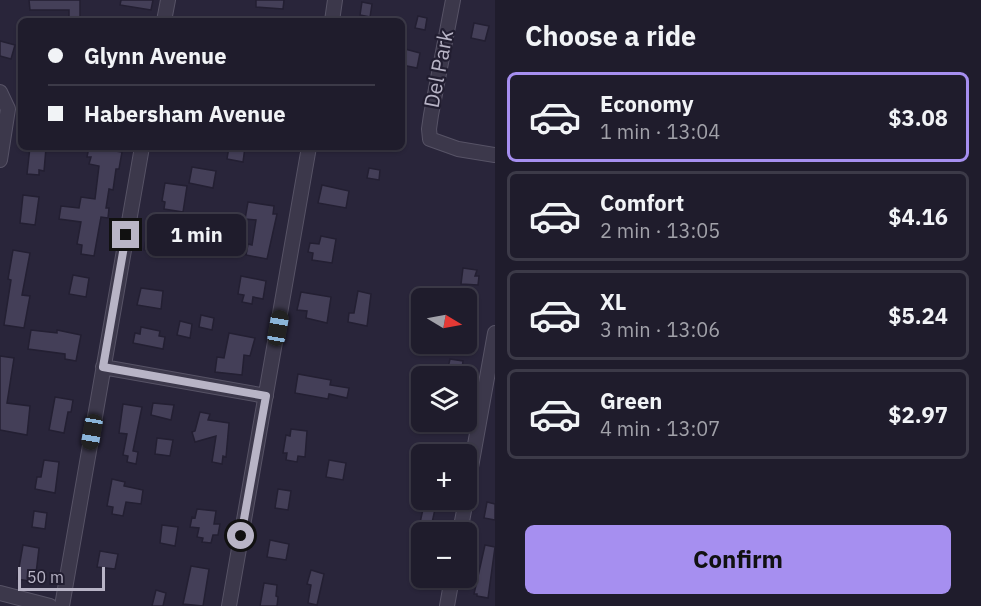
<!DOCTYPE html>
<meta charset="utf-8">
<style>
body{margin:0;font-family:"IBM Plex Sans",sans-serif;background:#272534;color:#f1f3f6;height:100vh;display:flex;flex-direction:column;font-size:22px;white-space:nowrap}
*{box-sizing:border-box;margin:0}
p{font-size:20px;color:#a1a1a9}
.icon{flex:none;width:33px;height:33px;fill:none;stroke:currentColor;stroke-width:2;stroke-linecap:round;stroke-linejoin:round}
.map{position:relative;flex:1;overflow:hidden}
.details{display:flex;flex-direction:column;background:#1f1c2c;width:486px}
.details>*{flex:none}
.top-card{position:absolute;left:18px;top:18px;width:387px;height:132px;border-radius:9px;box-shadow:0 2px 4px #0004,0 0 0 2px #3c3a48;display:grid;align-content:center;height:132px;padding:0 30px;background:#1f1c2c}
.needle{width:39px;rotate:100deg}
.fabs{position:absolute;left:411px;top:288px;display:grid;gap:12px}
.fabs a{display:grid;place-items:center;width:66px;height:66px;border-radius:9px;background:#1f1c2c;box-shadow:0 2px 4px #0004,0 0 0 2px #3c3a48;font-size:30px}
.scale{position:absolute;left:18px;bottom:15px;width:87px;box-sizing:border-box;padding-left:6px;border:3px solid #b8b4c6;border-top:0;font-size:16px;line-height:21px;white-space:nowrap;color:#b8b4c6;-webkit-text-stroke:4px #211d30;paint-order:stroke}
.end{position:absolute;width:27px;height:27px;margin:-14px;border:8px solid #b8b4c6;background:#111;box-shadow:0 0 0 3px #111}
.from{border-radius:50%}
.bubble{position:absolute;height:42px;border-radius:9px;background:#1f1c2c;box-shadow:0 2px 4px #0004,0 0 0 2px #3c3a48;font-size:20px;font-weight:800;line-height:42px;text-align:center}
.car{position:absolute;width:18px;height:36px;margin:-18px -9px;border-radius:8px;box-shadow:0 0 4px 2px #0007;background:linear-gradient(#222 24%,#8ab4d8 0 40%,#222 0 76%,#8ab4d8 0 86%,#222 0)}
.top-card b{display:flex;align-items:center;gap:21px;height:57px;font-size:22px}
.top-card b+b{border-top:2px solid #3c3a48}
.top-card i{width:15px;height:15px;background:#f1f3f6}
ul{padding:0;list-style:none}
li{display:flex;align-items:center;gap:18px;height:90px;margin:0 12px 9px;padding:0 18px;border:3px solid #3c3a48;border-radius:9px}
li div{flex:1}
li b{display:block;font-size:22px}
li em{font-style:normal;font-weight:800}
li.active{border-color:#a68ff0}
li>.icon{width:54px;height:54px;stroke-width:1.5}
h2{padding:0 30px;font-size:27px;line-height:72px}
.cta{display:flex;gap:12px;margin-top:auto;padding:12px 30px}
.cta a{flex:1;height:69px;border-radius:9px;background:#a68ff0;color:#111;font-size:24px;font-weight:800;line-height:69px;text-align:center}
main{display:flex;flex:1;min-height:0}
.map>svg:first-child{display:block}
</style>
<main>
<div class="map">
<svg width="495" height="606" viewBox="0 0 495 606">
<rect width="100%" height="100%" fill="#29253a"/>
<path fill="#443f58" stroke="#231f32" stroke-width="1.5" d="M29 0H80V18H69V10H30Z
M121 0H153L151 10 120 5Z
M256 0H284L283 9 256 7Z
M362 2 372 4 370 17 360 15Z
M418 16 427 18 425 30 415 28Z
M474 23 489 26 485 41 471 38Z
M0 41 15 45 11 59 0 56Z
M405 49 420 53 417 68 402 65Z
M30 147 46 148 44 171 39 170V175L27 174Z
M89 147 122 152 119 169H116L113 190 109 189 106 208H109L108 218 101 217 94 256 81 254 82 245 77 244 81 222 59 219 61 206 79 208 81 197 95 199 99 166 89 164 91 157H87Z
M229 147H245L243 162 227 159Z
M192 167 216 171 213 188 189 183Z
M369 168 380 170 379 180 367 178Z
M165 183 187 186 183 212 164 209 165 202 162 201Z
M322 185 349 191 346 208 318 203Z
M23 195 39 197 35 225 20 223Z
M248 202 274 206 273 214H277L267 259 246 255 248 244 252 245 256 220 245 219Z
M192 218 203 220 199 239 189 237Z
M151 234 175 238 172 255 144 250 146 240H150Z
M321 236 336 239 332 263 312 260 313 253 308 252 310 243 319 244Z
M13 250 30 253 22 295 30 296 24 328 4 325 11 280 8 279Z
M463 268 477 270 475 276H479L478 285 461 284Z
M73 275 89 278 86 297 69 294Z
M241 276 266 281 263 299 253 297 252 304 242 302 244 295 238 294Z
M141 288 163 291 161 309 137 305Z
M358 291 371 294 367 326 348 322 349 313H354Z
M301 292 331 297 327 323 306 318 307 311 297 310Z
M201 315 214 318 212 330 199 327Z
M180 321 192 324 190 338 177 335Z
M141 327 160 331 159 336 165 337 163 349 133 343 135 333 140 334Z
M31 330 57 333V330L81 335 76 361 65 359V354L28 349Z
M229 333 255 338 250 356 244 355 242 375 215 372 217 357 224 358Z
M0 356 14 358 7 403 30 406 27 435 0 430Z
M450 359 463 361 461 376H446Z
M298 374 331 380 330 385 349 388 347 398 329 394 328 399 295 393Z
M55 397 73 400 71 412H68L64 433 49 430Z
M153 403 174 405 171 420 151 415Z
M123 404 142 407 133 451 138 452 136 464 127 462 128 456 123 455 127 434 119 433Z
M200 412 210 414 208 420 229 423 226 457 223 456 222 464 212 462 216 436 195 442 192 432 195 431Z
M291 429 307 431 305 457 298 456 297 462 286 460 287 453H283L286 435 290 436Z
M157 438 173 440 170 456 155 454Z
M428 443 447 446 445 454H426Z
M44 460 59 462 55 493 35 489 37 477H41Z
M329 460 346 463 343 480 326 477Z
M112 479 125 482 124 486 143 490 141 504 126 502 123 516 112 514 113 507 107 506Z
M278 489 291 491 288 510 275 508Z
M425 500H437L430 532H418Z
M487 502 495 504V520L484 518Z
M197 509 216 511 214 524H220L218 535H213L211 543 202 542 203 538 197 537 199 528 190 527 192 517 195 518Z
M34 511 47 513 45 529 32 527Z
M162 525 178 527 175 546 160 543Z
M270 540 289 544 286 560 267 557Z
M23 545 39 548 35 582 17 579Z
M485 545 495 547 488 598 477 596V594H474Z
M100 551 118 554 115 569 97 567Z
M191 566 209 569 203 606 183 604Z
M311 570 324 574 317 605 308 603 311 585 307 584Z
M264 583 277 585 276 596 278 597 277 606H260Z
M156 590 166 593 163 606H152Z"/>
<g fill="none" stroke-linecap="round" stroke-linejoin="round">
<g stroke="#575366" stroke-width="16">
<path id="minor" d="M453 0 431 115 429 129 430 139 458 149 495 155
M164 21 168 0
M332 21 335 0
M0 92 8 109 0 160
M103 367 266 396
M466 495 495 333
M460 532 466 500
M0 593 50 606
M62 606 142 147
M229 606 309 147
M447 606 452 578"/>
</g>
<use href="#minor" stroke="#3c384b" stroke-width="14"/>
</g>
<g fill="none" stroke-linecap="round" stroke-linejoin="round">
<path stroke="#b8b4c6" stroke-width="8" d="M126 235 103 367 266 396 241 536"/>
</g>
<g text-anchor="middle" stroke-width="4.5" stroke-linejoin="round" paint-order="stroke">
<g font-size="21" fill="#b8b4c6" stroke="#211d30">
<text transform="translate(439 69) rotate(-79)" y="7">Del Park</text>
</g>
</g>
</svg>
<div class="fabs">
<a><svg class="needle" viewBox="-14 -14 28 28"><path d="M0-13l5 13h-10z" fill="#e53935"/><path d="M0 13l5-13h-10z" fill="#a1a1a9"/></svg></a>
<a><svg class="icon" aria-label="layers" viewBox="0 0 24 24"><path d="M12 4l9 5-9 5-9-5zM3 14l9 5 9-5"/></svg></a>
<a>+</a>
<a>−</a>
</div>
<div class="scale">50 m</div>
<i class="end from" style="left:241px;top:536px"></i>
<i class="end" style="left:126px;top:235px"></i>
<div class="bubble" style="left:147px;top:214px;width:99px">1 min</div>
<i class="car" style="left:278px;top:328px;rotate:10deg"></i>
<i class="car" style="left:92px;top:432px;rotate:190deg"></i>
<div class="top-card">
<b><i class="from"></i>Glynn Avenue</b>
<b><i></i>Habersham Avenue</b>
</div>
</div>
<section class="details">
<h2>Choose a ride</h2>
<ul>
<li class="active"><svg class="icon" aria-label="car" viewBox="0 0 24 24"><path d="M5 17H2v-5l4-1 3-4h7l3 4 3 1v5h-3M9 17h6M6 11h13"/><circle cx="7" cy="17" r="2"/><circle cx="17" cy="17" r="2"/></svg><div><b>Economy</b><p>1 min · 13:04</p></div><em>$3.08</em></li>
<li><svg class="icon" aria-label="car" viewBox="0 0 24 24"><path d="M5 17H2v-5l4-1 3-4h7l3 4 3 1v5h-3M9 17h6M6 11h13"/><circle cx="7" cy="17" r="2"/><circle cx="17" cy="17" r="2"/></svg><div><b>Comfort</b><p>2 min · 13:05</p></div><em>$4.16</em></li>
<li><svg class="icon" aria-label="car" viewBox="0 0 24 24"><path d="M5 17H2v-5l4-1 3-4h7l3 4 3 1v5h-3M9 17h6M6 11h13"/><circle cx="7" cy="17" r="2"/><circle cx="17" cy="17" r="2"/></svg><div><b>XL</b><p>3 min · 13:06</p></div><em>$5.24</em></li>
<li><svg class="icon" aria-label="car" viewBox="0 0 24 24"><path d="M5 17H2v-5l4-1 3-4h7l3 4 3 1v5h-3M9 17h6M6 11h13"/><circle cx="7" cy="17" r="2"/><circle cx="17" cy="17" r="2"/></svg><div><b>Green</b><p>4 min · 13:07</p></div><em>$2.97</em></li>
</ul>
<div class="cta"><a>Confirm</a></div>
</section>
</main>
